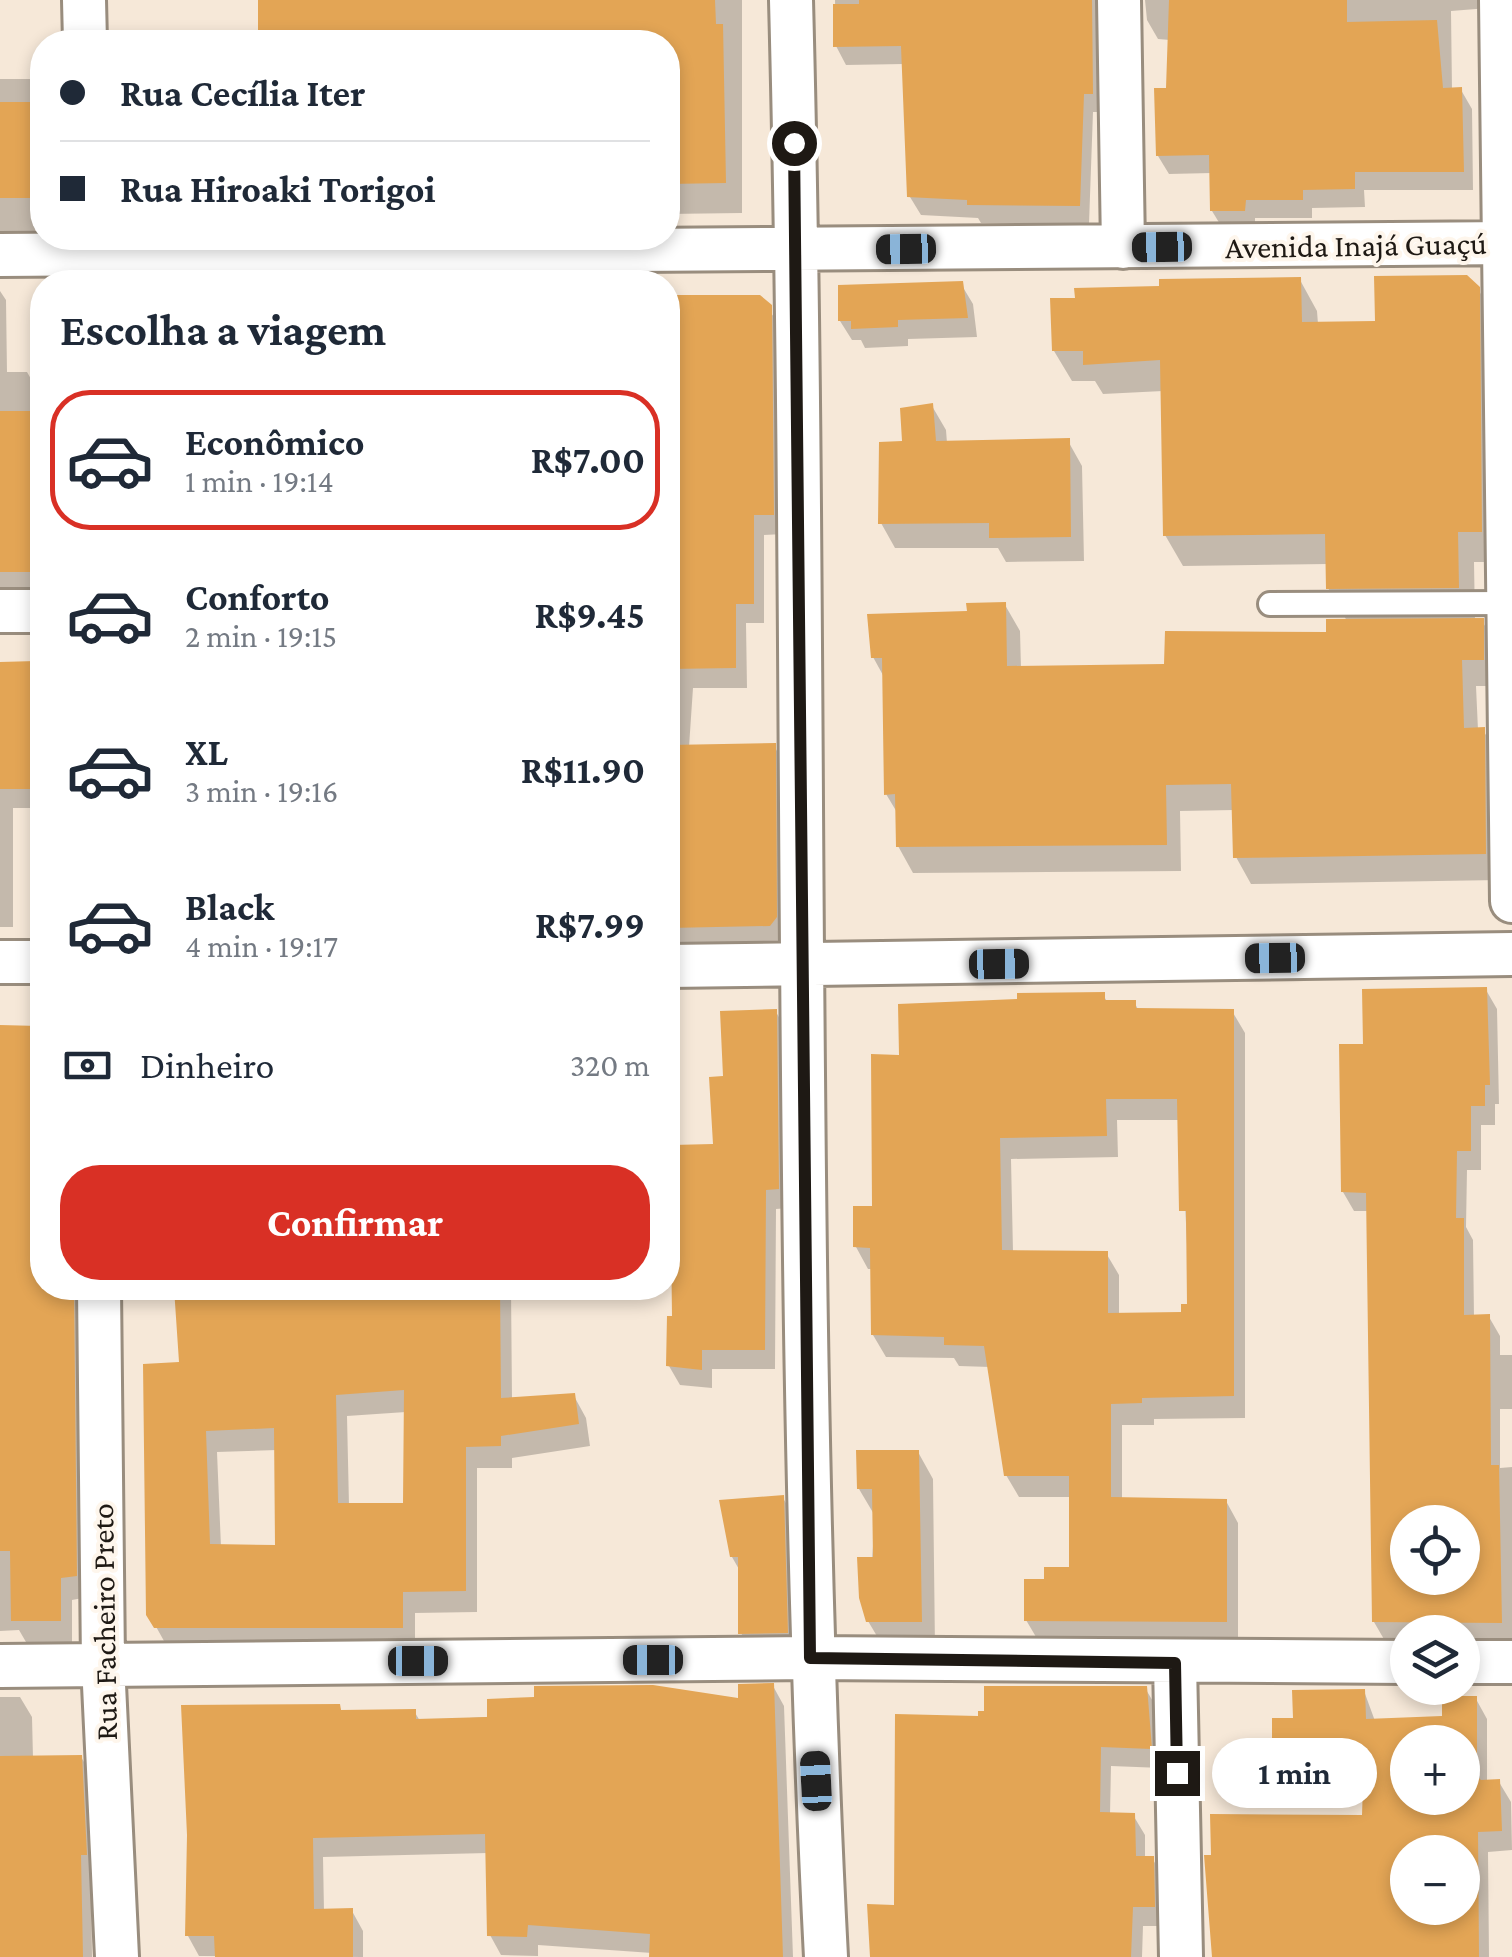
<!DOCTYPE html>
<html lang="pt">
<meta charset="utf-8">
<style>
body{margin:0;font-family:"Crimson Pro",serif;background:#f6f6f7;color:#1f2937;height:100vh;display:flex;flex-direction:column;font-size:38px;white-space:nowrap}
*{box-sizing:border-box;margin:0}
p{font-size:32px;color:#747a83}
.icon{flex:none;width:55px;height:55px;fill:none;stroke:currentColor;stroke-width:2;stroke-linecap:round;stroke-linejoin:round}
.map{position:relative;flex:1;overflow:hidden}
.panel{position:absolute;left:30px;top:270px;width:650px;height:1030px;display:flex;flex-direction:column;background:#fff;border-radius:40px;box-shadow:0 5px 15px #0003}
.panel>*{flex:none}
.top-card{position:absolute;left:30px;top:30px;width:650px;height:220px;border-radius:40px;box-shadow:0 5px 15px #0003;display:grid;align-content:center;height:220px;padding:0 30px;background:#fff}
.fabs{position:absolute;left:1390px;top:1505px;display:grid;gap:20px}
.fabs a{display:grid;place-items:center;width:90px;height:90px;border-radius:50%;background:#fff;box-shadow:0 5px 15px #0003;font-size:50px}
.end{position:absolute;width:45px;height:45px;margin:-22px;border:12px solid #1e1914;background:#fff;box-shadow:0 0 0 5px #fff}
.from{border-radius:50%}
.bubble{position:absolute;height:70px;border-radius:35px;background:#fff;box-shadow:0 5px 15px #0003;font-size:32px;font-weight:700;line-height:70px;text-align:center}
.car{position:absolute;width:30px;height:60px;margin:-30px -15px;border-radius:12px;box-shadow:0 0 8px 2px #0007;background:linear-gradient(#222 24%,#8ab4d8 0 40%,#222 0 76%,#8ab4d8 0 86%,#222 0)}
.top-card b{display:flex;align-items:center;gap:35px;height:95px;font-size:38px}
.top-card b+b{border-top:2px solid #e0e1e3}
.top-card i{width:25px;height:25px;background:#1f2937}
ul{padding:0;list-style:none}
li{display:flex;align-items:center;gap:30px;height:140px;margin:0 20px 15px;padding:0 10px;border:5px solid transparent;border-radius:40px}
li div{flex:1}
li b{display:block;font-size:38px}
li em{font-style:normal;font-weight:700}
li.on{border-color:#d93025}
li>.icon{width:90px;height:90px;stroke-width:1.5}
h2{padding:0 30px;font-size:45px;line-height:120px}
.pay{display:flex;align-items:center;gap:25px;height:110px;padding:0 30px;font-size:38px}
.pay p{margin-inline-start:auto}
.primary-button{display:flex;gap:20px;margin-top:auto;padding:20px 30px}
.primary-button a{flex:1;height:115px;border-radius:40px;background:#d93025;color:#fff;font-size:40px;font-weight:700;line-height:115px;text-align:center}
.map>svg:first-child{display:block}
</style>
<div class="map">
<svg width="1512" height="1957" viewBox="0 0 1512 1957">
<rect width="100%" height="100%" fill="#f6e8d8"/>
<path fill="#0003" fill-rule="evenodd" d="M261 0H742V213L668 214V42H261Z
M835 0H1114L1102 112H1093L1089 224 981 223 978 218 921 215 910 197 904 64 846 65 836 46Z
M1145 0H1496L1489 8 1451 11 1452 90H1461L1472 109 1473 190H1364L1365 207 1312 208V218H1255V229H1223L1212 211V173L1169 174 1158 156 1169 91 1170 40 1158 39 1147 20Z
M0 79H42V216H35V244L0 253Z
M1300 280 1317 311 1318 324 1377 323 1478 289 1496 320 1499 562H1474L1475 621H1482L1498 647V686H1476L1478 730H1483L1499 757 1500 880 1251 884 1236 857 1234 810 1180 811 1181 871 913 873 898 846V814L886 794 884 677 873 657 969 614 1005 605 1020 631 1021 669 1167 667 1328 634 1347 621 1328 588V564L1183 566 1165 535 1163 391 1103 394 1095 381H1072L1054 351Z
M961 284 973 304 977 337 908 339V346L865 348 861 340H852L840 321Z
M0 291 6 300 7 372H27L38 391 39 413H42V590H12L0 607Z
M668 298H759L782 327 784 534 764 535V623H746L747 688H693L689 747 774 746 786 766 782 946 668 948V486H672V429H668Z
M932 406 946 430 947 443 1068 441 1082 466 1084 561 1006 562 998 548H895L881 523 905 444Z
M0 666H42V808H13V927H0Z
M1486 990 1497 1009 1499 1104H1495V1125H1481V1170H1467L1466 1227 1473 1240 1474 1317H1489L1500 1336V1355H1512V1409H1500V1468L1512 1467V1640L1462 1641V1632H1408V1641H1385L1374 1622 1368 1211H1354L1343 1192 1366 1046ZM1408 1522H1462V1578H1408Z
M1103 995 1108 1003 1134 1002 1139 1011H1232L1245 1033V1418L1154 1419V1425H1122V1500L1226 1501 1238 1523V1643L1039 1642 1026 1620 1047 1582 1071 1569V1497H1019L1006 1475 990 1367 959 1366 954 1358 886 1357 873 1335V1269H868L856 1247 874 1209 902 1057ZM1117 1120H1181L1190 1306 1184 1315H1119V1275L1106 1253 1013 1252 1011 1159 1118 1157Z
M776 1012 787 1031 789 1208 776 1209 775 1369H712V1388L680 1385 669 1366 679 1237 715 1146 726 1079Z
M0 1028H38L42 1036V1288H86L88 1597 72 1600V1642H26L19 1630 0 1631Z
M199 1288H511L512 1399 574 1396 586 1418 590 1446 512 1458V1468H477V1612L415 1613V1649L169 1650 149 1614 182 1365ZM406 1412V1505H349L347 1416ZM277 1450 278 1548 221 1547 217 1452Z
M918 1452 933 1479 935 1648H884L868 1621 875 1516 859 1489Z
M783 1498 794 1517 798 1652 752 1653 741 1633 740 1571 732 1557Z
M773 1686 784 1706 793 1957H652V1953L538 1945V1956L501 1955 490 1935 488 1853 323 1857 324 1911H352L363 1931V1957L199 1956 188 1936 339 1706 342 1712 414 1711 420 1721 741 1701Z
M1145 1688 1157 1708 1162 1768 1111 1766 1110 1815H1133L1145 1835V1858H1152L1164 1878 1165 1926H1143L1142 1957H871L980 1719Z
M1364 1691 1375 1721 1444 1719 1476 1699 1487 1719V1783L1499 1782 1511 1802 1512 1850 1488 1852 1489 1957H1215L1365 1818 1366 1776 1286 1773 1275 1753 1296 1721ZM1408 1742H1462V1798H1408ZM1408 1852H1462V1908H1408Z
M0 1697H20L32 1717 33 1758 81 1757 93 1777 97 1875H91L92 1957H0Z"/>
<path fill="#e3a555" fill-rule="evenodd" d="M258 0H715L716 24H723L726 183 668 184V42H258Z
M859 0H1092L1093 94H1084L1080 206 967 205V200L907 197 901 46 833 47V4H859Z
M1169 0H1347V22L1437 20 1443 88 1462 87 1464 172H1355V189L1303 190V200H1246L1245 211H1210L1209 155 1156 156 1154 88H1166Z
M0 102H42V198H0Z
M1467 275 1480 287 1482 532H1458L1459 588 1326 589 1325 534 1163 536 1160 360 1083 365V351H1052L1050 298H1075L1074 288 1159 286V279L1301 277 1302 322 1375 321 1374 276Z
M963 281 968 318 898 320V327L851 329V321H838V285Z
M668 295H760L772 305 774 515H754V604H736V668L668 669Z
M933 403 936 441 1070 438 1071 537 989 538V523L878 524 879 442 902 441 900 408Z
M0 411H42L39 572H0Z
M1006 602 1007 666 1164 664 1165 631 1326 632V619L1484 618V660H1462L1464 728 1485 727 1486 854 1233 858 1231 784 1166 785 1167 845 896 847 895 794 884 795 882 658H871L867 614 967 611 966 603Z
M36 661 42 664V789H0V662Z
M776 743 777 917 770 926 668 928 669 745Z
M1487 987 1490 1085H1485V1106H1471V1151H1457L1456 1218H1464V1315L1490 1314 1491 1465H1499L1502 1623 1372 1622 1366 1193 1341 1192 1339 1044H1363L1362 989ZM1408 1522H1462V1578H1408Z
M1105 992V1000H1136V1008L1234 1009V1396L1142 1398V1403L1111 1404V1497L1227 1499V1622L1024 1621V1579H1044V1567H1069V1476H1004L984 1346 944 1345V1337L871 1335 870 1248 853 1247V1206H872L871 1054 899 1055 898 1004 1017 999V993ZM1106 1099H1177L1179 1211H1186L1187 1304H1181V1312L1108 1313V1251L1002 1250 1000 1138 1107 1136Z
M777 1009 779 1189 766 1190 765 1350H702V1370L666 1366 667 1316H672L671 1235H676L672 1145 713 1144 709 1077 723 1076 720 1011Z
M0 1025 39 1026 42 1288H74L77 1576 61 1578V1621H11L10 1551H0Z
M174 1288H500L501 1398 575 1393 579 1424 501 1436V1446L466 1447V1591L403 1592V1628H154L146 1615 143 1364 179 1362ZM404 1390 403 1503H338L336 1395ZM274 1428 275 1545 210 1544 206 1431Z
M856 1450H919L922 1622H866L859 1598 857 1557H873L872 1489H857Z
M784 1495 788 1633 738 1634V1557H730L719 1500Z
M774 1683 783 1957H649L650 1934 528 1925 527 1937 487 1936 485 1834 313 1838 314 1909 353 1908V1957H215L214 1936H185L187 1835 181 1705 340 1704 341 1710 416 1709V1719L487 1717V1699L534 1697V1686L653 1685 738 1698V1684Z
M984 1686H1147L1152 1749 1101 1747 1100 1812 1135 1813 1136 1856H1154L1155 1907H1133L1131 1957H870L867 1904 894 1905 895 1714 978 1716V1711H984Z
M1365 1689 1366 1719 1442 1716V1696H1477V1776L1481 1780 1500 1779 1502 1831 1478 1832 1479 1957H1212L1204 1855H1211L1210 1814 1362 1815 1364 1757 1272 1753V1718H1293L1292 1690ZM1408 1742H1462V1798H1408ZM1408 1852H1462V1908H1408Z
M82 1755 87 1855H81L83 1957H0V1756Z"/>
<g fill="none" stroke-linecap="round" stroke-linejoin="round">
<g stroke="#998d7e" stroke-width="28">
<path id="service" d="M1270 604 1510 603"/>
</g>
<g stroke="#998d7e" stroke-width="48">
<path id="minor" d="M84 0 85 42
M791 0C808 652 792 1305 826 1957
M1119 0 1123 247
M1501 0 1512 901
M0 255 1512 243
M0 611H42
M0 962H42
M668 966 1512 954
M99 1288 103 1664 117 1957
M1462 1662H1512
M1175 1663 1181 1957
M0 1666 810 1658 1408 1662"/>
</g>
<use href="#service" stroke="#fff" stroke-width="22"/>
<use href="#minor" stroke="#fff" stroke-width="42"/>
</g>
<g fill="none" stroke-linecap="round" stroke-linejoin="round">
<path stroke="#1e1914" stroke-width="12" d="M794 143 810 1658 1175 1663 1177 1773"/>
</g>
<g text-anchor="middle" stroke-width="8" stroke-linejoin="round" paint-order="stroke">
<g font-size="32" fill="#1e1914" stroke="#fef6ec">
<text transform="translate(1356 245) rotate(-1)" y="11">Avenida Inajá Guaçú</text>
<text transform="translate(104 1622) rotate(-91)" y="11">Rua Facheiro Preto</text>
</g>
</g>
</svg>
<div class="fabs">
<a><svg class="icon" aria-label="locate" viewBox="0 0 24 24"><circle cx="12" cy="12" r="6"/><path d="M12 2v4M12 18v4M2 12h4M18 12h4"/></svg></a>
<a><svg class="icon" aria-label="layers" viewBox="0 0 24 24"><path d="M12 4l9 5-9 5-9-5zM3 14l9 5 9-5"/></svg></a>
<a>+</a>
<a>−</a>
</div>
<i class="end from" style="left:794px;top:143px"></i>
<i class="end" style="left:1177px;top:1773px"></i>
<div class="bubble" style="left:1212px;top:1738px;width:165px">1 min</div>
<i class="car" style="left:1162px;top:247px;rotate:269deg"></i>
<i class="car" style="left:906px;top:249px;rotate:269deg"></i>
<i class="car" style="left:1275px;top:958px;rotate:269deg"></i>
<i class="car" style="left:999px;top:964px;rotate:89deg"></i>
<i class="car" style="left:653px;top:1660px;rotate:270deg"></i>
<i class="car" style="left:418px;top:1661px;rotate:90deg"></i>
<i class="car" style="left:816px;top:1781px;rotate:357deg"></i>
<div class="top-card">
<b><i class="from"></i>Rua Cecília Iter</b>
<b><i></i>Rua Hiroaki Torigoi</b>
</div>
<section class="panel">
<h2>Escolha a viagem</h2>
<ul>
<li class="on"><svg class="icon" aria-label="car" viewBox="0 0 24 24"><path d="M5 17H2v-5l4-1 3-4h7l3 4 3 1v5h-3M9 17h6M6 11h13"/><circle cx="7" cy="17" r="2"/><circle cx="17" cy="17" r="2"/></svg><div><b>Econômico</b><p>1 min · 19:14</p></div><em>R$7.00</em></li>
<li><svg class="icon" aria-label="car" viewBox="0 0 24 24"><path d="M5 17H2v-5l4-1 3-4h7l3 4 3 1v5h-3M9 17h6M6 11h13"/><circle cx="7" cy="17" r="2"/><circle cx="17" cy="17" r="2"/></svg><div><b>Conforto</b><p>2 min · 19:15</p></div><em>R$9.45</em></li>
<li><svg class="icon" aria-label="car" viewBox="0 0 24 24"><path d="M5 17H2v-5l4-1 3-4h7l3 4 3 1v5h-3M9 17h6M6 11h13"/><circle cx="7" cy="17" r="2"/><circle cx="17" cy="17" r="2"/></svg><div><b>XL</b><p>3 min · 19:16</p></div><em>R$11.90</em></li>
<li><svg class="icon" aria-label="car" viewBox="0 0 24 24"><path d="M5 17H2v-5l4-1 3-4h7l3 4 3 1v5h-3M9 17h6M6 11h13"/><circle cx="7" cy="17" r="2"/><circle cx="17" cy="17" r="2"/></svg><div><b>Black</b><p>4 min · 19:17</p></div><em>R$7.99</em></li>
</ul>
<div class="pay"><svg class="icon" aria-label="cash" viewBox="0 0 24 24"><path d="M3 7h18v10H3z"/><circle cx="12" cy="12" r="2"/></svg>Dinheiro<p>320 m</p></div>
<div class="primary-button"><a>Confirmar</a></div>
</section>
</div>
